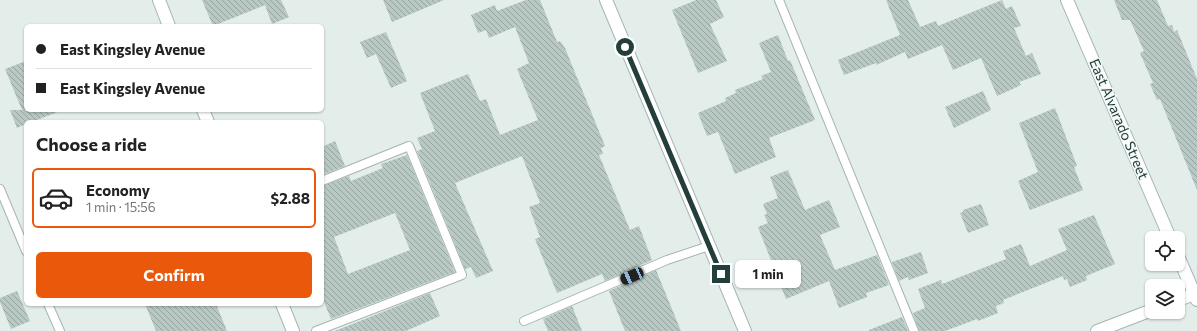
<!DOCTYPE html>
<meta charset="utf-8">
<style>
body{margin:0;font-family:Commissioner,sans-serif;background:#f2f2f2;color:#222;height:100vh;display:flex;flex-direction:column;font-size:15px;white-space:nowrap}
*{box-sizing:border-box;margin:0}
p{font-size:13px;color:#767676}
.icon{flex:none;width:22px;height:22px;fill:none;stroke:currentColor;stroke-width:2;stroke-linecap:round;stroke-linejoin:round}
.map{position:relative;flex:1;overflow:hidden}
.side{position:absolute;left:24px;top:120px;width:300px;height:186px;display:flex;flex-direction:column;background:#fff;border-radius:6px;box-shadow:0 1px 3px #0004}
.side>*{flex:none}
.guide{position:absolute;left:24px;top:24px;width:300px;height:88px;border-radius:6px;box-shadow:0 1px 3px #0004;display:grid;align-content:center;height:88px;padding:0 12px;background:#fff}
.tools{position:absolute;left:1145px;top:231px;display:grid;gap:8px}
.tools a{display:grid;place-items:center;width:40px;height:40px;border-radius:6px;background:#fff;box-shadow:0 1px 3px #0004;font-size:20px}
.end{position:absolute;width:18px;height:18px;margin:-9px;border:5px solid #233e3b;background:#fff;box-shadow:0 0 0 2px #fff}
.from{border-radius:50%}
.bubble{position:absolute;height:28px;border-radius:6px;background:#fff;box-shadow:0 1px 3px #0004;font-size:13px;font-weight:700;line-height:28px;text-align:center}
.car{position:absolute;width:12px;height:24px;margin:-12px -6px;border-radius:5px;box-shadow:0 0 3px 1px #0007;background:linear-gradient(#222 24%,#8ab4d8 0 40%,#222 0 76%,#8ab4d8 0 86%,#222 0)}
.guide b{display:flex;align-items:center;gap:14px;height:38px;font-size:15px}
.guide b+b{border-top:1px solid #e0e0e0}
.guide i{width:10px;height:10px;background:#222}
ul{padding:0;list-style:none}
li{display:flex;align-items:center;gap:12px;height:60px;margin:0 8px 6px;padding:0 4px;border:2px solid transparent;border-radius:6px}
li div{flex:1}
li b{display:block;font-size:15px}
li em{font-style:normal;font-weight:700}
li.active{border-color:#ea580c}
li>.icon{width:36px;height:36px;stroke-width:1.5}
h2{padding:0 12px;font-size:18px;line-height:48px}
.action{display:flex;gap:8px;margin-top:auto;padding:8px 12px}
.action a{flex:1;height:46px;border-radius:6px;background:#ea580c;color:#fff;font-size:16px;font-weight:700;line-height:46px;text-align:center}
.map>svg:first-child{display:block}
</style>
<div class="map">
<svg width="1197" height="331" viewBox="0 0 1197 331">
<defs>
<pattern id="building-back-hatch" width="6" height="6" patternUnits="userSpaceOnUse"><rect width="6" height="6" fill="#b8c8c3"/><path d="M-1 5l2 2M0 0l6 6M5-1l2 2" fill="none" stroke="#95a4a0"/></pattern>
</defs>
<rect width="100%" height="100%" fill="#e3edea"/>
<path fill="url(#building-back-hatch)" fill-rule="evenodd" d="M202 0H281L289 17 272 24 265 5 213 26Z
M383 0H444L392 22Z
M526 0H540L557 42 560 41 565 48 605 146 601 148 603 154 599 155 630 230 639 226 652 260 605 281 602 274 557 293 535 239 540 237 529 207 540 203 522 156 455 183 493 271 476 278 471 267 465 269 417 151 422 149 417 138 435 131 420 93 468 74 480 101 486 99 500 135 538 120 517 69 529 63 515 27 489 38 486 30 478 33 471 15 495 5 497 11Z
M696 0H716L724 17 710 24 727 61 698 73 672 10Z
M886 0H908L920 27 936 21 938 26 1002 0 1006 9 1012 6 1021 26 1014 28 1026 56 1032 53 1041 74 1019 82 1021 85 997 96 981 58 953 70 942 45 908 59 905 52 876 65V63L844 75 838 60 900 35Z
M1114 0H1157L1168 26 1172 25 1174 32 1177 30 1197 79V190L1160 99 1157 100 1150 84 1153 83 1140 53 1144 51 1130 20H1122Z
M386 32 407 81 391 88 376 54 367 58 360 42Z
M778 35 788 61 790 60 815 120 769 138 776 157 735 174 718 132 707 136 698 113 726 101 725 98 736 93 735 90 763 79 761 76 771 72 759 43Z
M26 61V110L60 111 32 122H26V124L17 128 10 110H22L5 69Z
M983 91 991 110 954 128 945 107Z
M1055 108 1077 166 1074 167 1083 190 1030 210 1018 181 1038 172 1019 123Z
M335 141 345 166 322 175V147Z
M407 155 455 272 331 319 322 297V186L349 176 351 181 383 168 381 164ZM395 213 410 250 348 274 334 237Z
M788 170 805 210 829 200 840 227 820 235 835 270 877 255 889 285 866 293 867 297 839 308 829 281 786 299 758 227 768 223 764 215 767 214 763 204 778 198 770 177Z
M981 204 989 225 968 233 960 213 963 212V210Z
M1094 215 1115 264 1086 276 1087 280 1070 287 1067 279 1064 280 1063 276 1003 300 1004 303 996 306 998 313 978 321 977 319 945 331H919L913 313 925 308 918 289 941 280 942 284 1006 259 1003 251 1021 244 1030 266 1067 250 1058 229Z
M921 252 928 273 909 280 908 277 899 281 892 262Z
M656 270 681 331H625L609 291Z
M17 291 30 321 11 329 0 302V298Z
M430 293 440 316 406 331H335Z
M145 304H216L227 331H156Z
M572 306 582 331H548L543 319Z
M902 317 908 331H869V330Z"/>
<g fill="none" stroke-linecap="round" stroke-linejoin="round">
<g stroke="#a6b5b2" stroke-width="10">
<path id="service" d="M779 0 914 331
M0 189 26 251
M48 304 60 331
M524 321 667 260 709 246
M316 331 462 275 409 146 322 181"/>
</g>
<g stroke="#a6b5b2" stroke-width="14">
<path id="minor" d="M159 0 169 26
M203 110 208 122
M1178 300 1197 293
M282 304 293 331
M1097 331 1152 310"/>
</g>
<g stroke="#a6b5b2" stroke-width="14">
<path id="tertiary" d="M606 0 745 331
M1067 0 1170 238
M1178 256 1197 300"/>
</g>
<use href="#service" stroke="#fff" stroke-width="8"/>
<use href="#minor" stroke="#fff" stroke-width="12"/>
<use href="#tertiary" stroke="#fff" stroke-width="12"/>
</g>
<g fill="none" stroke-linecap="round" stroke-linejoin="round">
<path stroke="#233e3b" stroke-width="5" d="M625 47 721 274"/>
</g>
<g text-anchor="middle" stroke-width="3" stroke-linejoin="round" paint-order="stroke">
<g font-size="14" fill="#233e3b" stroke="#f4f9f7">
<text transform="translate(1119 119) rotate(67)" y="5">East Alvarado Street</text>
</g>
</g>
</svg>
<div class="tools">
<a><svg class="icon" aria-label="locate" viewBox="0 0 24 24"><circle cx="12" cy="12" r="6"/><path d="M12 2v4M12 18v4M2 12h4M18 12h4"/></svg></a>
<a><svg class="icon" aria-label="layers" viewBox="0 0 24 24"><path d="M12 4l9 5-9 5-9-5zM3 14l9 5 9-5"/></svg></a>
</div>
<i class="end from" style="left:625px;top:47px"></i>
<i class="end" style="left:721px;top:274px"></i>
<div class="bubble" style="left:735px;top:260px;width:66px">1 min</div>
<i class="car" style="left:632px;top:276px;rotate:246deg"></i>
<div class="guide">
<b><i class="from"></i>East Kingsley Avenue</b>
<b><i></i>East Kingsley Avenue</b>
</div>
<section class="side">
<h2>Choose a ride</h2>
<ul>
<li class="active"><svg class="icon" aria-label="car" viewBox="0 0 24 24"><path d="M5 17H2v-5l4-1 3-4h7l3 4 3 1v5h-3M9 17h6M6 11h13"/><circle cx="7" cy="17" r="2"/><circle cx="17" cy="17" r="2"/></svg><div><b>Economy</b><p>1 min · 15:56</p></div><em>$2.88</em></li>
</ul>
<div class="action"><a>Confirm</a></div>
</section>
</div>
